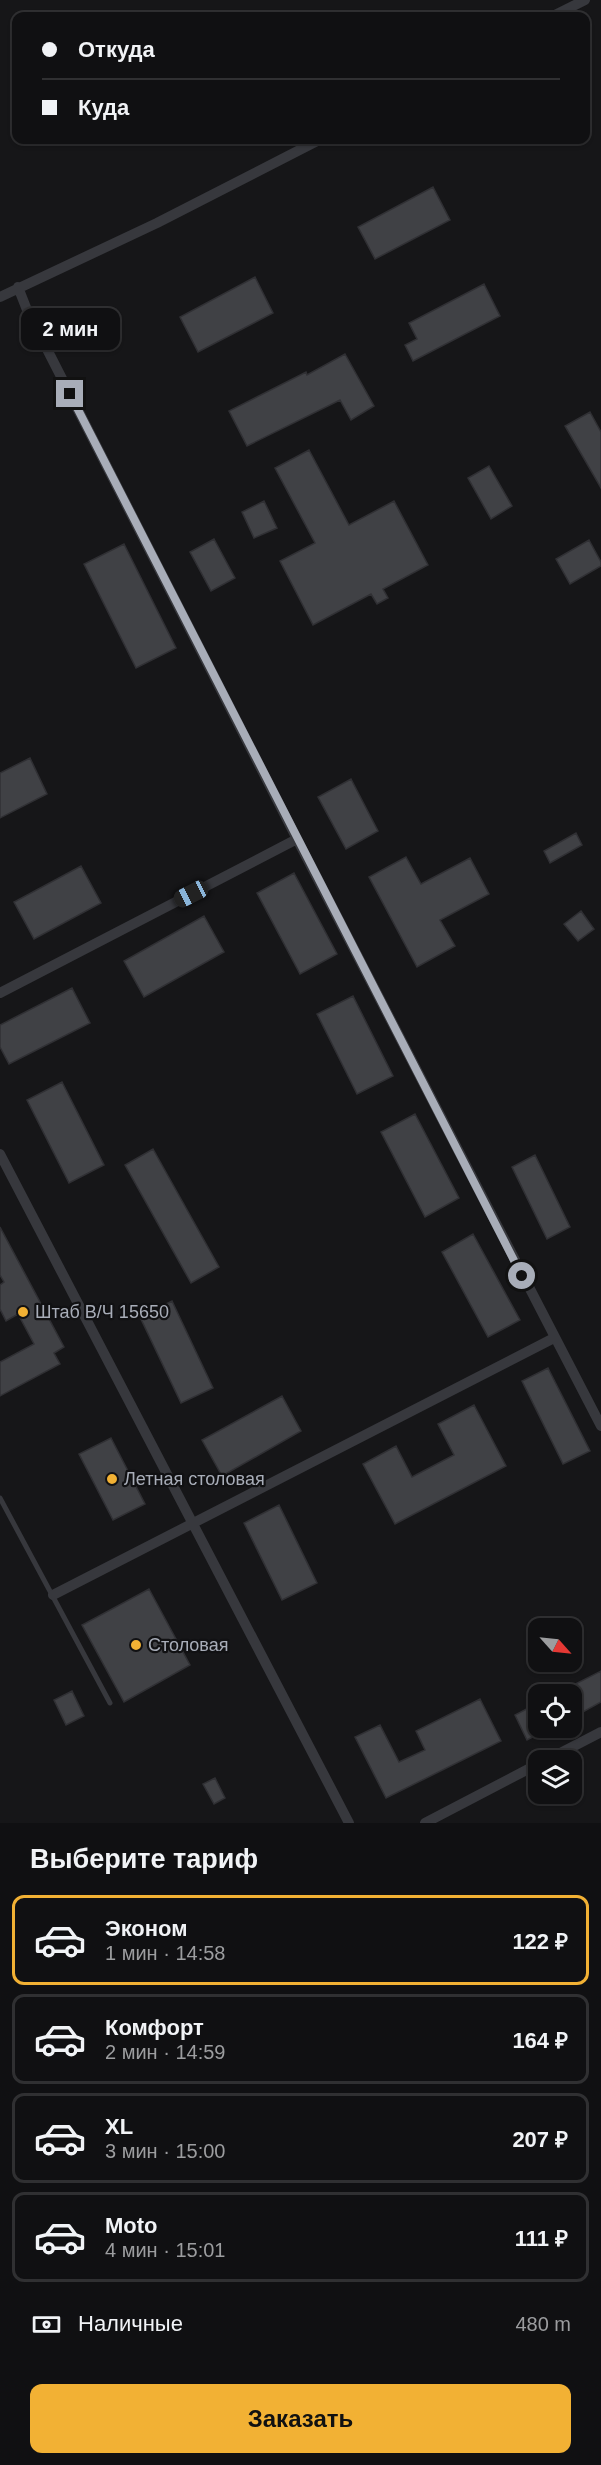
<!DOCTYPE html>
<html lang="ru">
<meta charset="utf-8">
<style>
body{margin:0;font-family:Arial,sans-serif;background:#19191b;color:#f1f3f6;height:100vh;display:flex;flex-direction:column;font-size:22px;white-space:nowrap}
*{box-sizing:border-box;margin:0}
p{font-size:20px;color:#9c9d9f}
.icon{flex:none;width:33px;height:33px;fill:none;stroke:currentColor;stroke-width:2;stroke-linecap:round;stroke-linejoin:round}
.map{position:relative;height:1823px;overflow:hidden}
.side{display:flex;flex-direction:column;background:#101012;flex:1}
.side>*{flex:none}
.hud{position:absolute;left:12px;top:12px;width:578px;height:132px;border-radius:12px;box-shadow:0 2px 4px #0004,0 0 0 2px #303032;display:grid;align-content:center;height:132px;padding:0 30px;background:#101012}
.needle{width:39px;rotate:117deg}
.controls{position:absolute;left:528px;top:1618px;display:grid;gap:12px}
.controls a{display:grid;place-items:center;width:54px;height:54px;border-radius:12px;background:#101012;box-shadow:0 2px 4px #0004,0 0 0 2px #303032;font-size:30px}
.end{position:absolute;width:27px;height:27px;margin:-14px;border:8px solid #a8adb8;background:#111;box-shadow:0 0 0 3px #111}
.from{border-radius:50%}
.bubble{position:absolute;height:42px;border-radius:12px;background:#101012;box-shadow:0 2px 4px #0004,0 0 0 2px #303032;font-size:20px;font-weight:800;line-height:42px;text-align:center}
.car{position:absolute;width:18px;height:36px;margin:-18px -9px;border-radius:8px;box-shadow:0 0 4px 2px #0007;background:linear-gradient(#222 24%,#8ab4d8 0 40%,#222 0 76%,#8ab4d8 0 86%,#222 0)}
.hud b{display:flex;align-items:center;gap:21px;height:57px;font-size:22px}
.hud b+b{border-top:2px solid #303032}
.hud i{width:15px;height:15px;background:#f1f3f6}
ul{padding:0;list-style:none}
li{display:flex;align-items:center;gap:18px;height:90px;margin:0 12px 9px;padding:0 18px;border:3px solid #303032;border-radius:12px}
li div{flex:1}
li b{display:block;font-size:22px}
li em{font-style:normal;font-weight:800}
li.on{border-color:#f2b134}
li>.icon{width:54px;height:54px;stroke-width:1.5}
h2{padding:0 30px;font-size:27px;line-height:72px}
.pay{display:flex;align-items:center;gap:15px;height:66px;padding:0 30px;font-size:22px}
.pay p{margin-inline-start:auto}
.cta{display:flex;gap:12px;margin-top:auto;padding:12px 30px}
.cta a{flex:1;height:69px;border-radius:12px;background:#f2b134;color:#111;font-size:24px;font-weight:800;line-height:69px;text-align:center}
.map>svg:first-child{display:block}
</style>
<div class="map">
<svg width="601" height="1823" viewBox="0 0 601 1823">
<rect width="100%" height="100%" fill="#161618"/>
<path fill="#404145" stroke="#303034" stroke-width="1.5" d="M433 187 450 220 375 259 358 227Z
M255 277 273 313 198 352 180 317Z
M484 284 500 316 413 361 405 345 417 339 409 323Z
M345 354 374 406 351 420 340 400 247 446 229 411 306 372 307 375Z
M590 412 601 432V488L565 426Z
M309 450 349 525 394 501 428 565 383 589 388 598 377 604 371 594 313 625 280 561 315 543 275 468Z
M489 466 512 506 491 519 468 478Z
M264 501 277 528 254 538 242 512Z
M214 539 235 578 211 591 190 552Z
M589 540 601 562V566L570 584 556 559Z
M124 544 176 648 136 668 84 564Z
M30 758 47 794 0 818V773Z
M351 779 378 831 346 849 318 797Z
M576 833 582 845 550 863 544 851Z
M406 857 421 884 470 858 489 894 440 920 455 946 417 967 369 877Z
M81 866 101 903 34 939 14 902Z
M294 873 337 954 300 974 257 893Z
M581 911 594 929 578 941 564 924Z
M204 916 224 952 144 997 124 961Z
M72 988 90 1023 9 1064 0 1047V1025Z
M353 996 393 1076 357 1094 317 1014Z
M62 1082 104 1165 69 1183 27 1100Z
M415 1114 459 1198 425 1217 381 1132Z
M153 1149 219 1267 191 1283 125 1165Z
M535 1155 570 1227 547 1239 512 1167Z
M0 1227 64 1347 54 1353 60 1364 0 1396V1362L34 1344 18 1314 6 1321 0 1309V1285L4 1282 0 1275Z
M473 1234 520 1320 488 1337 442 1252Z
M172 1301 213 1388 181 1403 140 1317Z
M548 1368 590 1451 563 1464 522 1381Z
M282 1396 301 1431 222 1476 202 1440Z
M474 1405 506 1466 395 1524 363 1464 396 1446 412 1477 454 1455 438 1424Z
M111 1438 145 1504 113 1520 79 1454Z
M279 1505 317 1583 282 1600 244 1523Z
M149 1589 190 1665 124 1702 82 1625Z
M601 1671V1702L572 1718V1695H554Z
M72 1691 84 1716 66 1725 54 1700Z
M480 1699 501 1741 386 1798 355 1737 380 1725 399 1762 425 1750 416 1731Z
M538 1703V1734L527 1740 515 1715Z
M215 1778 225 1798 214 1804 203 1784Z"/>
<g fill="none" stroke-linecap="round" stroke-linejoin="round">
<path stroke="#37383d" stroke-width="5" d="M0 1498 110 1703"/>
<path stroke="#37383d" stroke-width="10" d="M553 16 585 0
M18 287 27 310 297 839 601 1426
M0 297 157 223 319 140
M0 993 297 839
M0 1154 349 1823
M53 1595 554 1338
M545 1761 601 1732
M425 1823 538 1764"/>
</g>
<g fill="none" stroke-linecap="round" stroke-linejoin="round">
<path stroke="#a8adb8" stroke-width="8" d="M70 394 522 1276"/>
</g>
<g fill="#f2b134" stroke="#111113" stroke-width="2">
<circle cx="23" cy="1312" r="6"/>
<circle cx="112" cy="1479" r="6"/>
<circle cx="136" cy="1645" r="6"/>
</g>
<g text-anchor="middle" stroke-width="4.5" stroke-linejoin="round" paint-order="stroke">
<g font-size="18" fill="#a8adb8" stroke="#111113" text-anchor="start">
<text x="35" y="1318">Штаб В/Ч 15650</text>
<text x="124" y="1485">Летная столовая</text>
<text x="148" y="1651">Столовая</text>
</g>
</g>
</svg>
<div class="controls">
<a><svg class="needle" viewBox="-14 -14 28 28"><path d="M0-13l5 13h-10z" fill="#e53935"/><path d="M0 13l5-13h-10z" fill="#9c9d9f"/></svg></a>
<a><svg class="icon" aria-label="locate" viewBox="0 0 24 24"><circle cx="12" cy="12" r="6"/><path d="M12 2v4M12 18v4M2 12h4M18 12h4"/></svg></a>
<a><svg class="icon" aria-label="layers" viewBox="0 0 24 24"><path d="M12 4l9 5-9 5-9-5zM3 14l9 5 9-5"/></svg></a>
</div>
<i class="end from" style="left:522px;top:1276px"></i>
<i class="end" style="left:70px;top:394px"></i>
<div class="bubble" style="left:21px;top:308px;width:99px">2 мин</div>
<i class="car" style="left:191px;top:894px;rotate:243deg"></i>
<div class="hud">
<b><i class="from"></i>Откуда</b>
<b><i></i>Куда</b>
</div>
</div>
<section class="side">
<h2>Выберите тариф</h2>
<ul>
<li class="on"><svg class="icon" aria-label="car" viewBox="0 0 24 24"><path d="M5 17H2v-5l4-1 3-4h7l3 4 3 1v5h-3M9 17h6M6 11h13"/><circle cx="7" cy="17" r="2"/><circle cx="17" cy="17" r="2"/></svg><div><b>Эконом</b><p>1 мин · 14:58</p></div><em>122 ₽</em></li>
<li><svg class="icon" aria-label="car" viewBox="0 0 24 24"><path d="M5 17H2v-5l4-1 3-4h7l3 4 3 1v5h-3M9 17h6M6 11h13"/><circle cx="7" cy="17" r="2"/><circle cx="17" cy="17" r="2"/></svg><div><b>Комфорт</b><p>2 мин · 14:59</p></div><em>164 ₽</em></li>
<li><svg class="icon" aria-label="car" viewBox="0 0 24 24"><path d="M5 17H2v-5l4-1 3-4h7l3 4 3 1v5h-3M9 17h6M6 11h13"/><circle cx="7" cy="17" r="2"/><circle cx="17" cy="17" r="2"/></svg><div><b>XL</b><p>3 мин · 15:00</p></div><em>207 ₽</em></li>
<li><svg class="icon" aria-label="car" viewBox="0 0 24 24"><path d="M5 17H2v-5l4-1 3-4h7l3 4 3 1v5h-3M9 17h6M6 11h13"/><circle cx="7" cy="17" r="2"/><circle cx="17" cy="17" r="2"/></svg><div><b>Moto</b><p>4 мин · 15:01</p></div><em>111 ₽</em></li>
</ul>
<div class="pay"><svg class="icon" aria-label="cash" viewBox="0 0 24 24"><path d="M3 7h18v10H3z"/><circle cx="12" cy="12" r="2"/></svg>Наличные<p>480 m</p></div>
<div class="cta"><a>Заказать</a></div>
</section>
